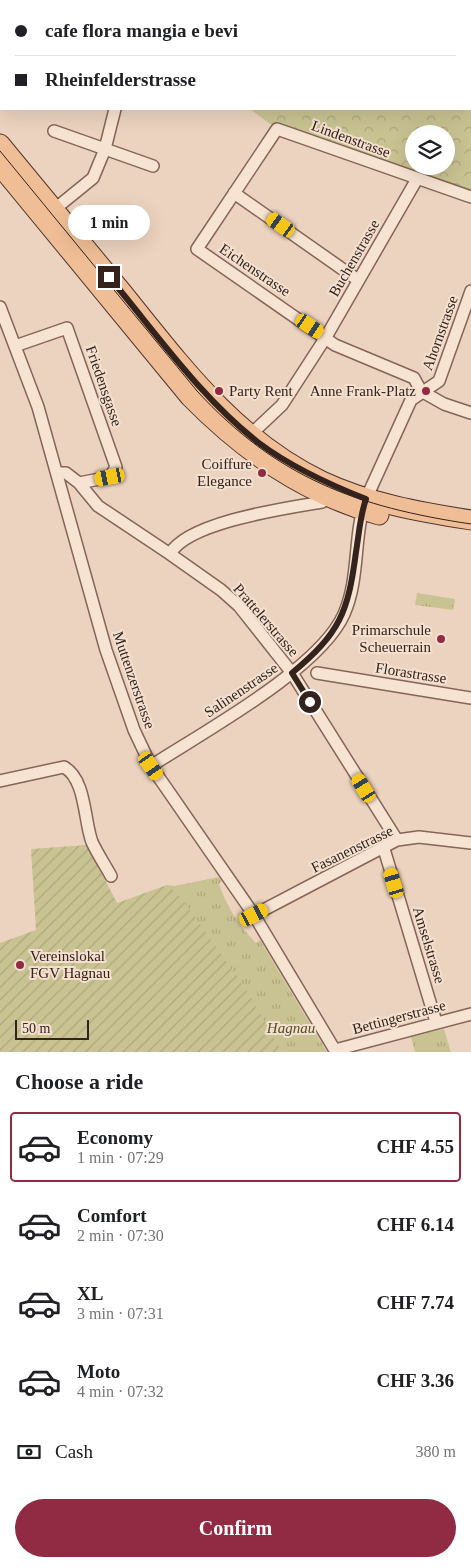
<!DOCTYPE html>
<meta charset="utf-8">
<style>
body{margin:0;font-family:"Times New Roman",serif;background:#f6f6f6;color:#202124;height:100vh;display:flex;flex-direction:column;font-size:19px;white-space:nowrap}
*{box-sizing:border-box;margin:0}
p{font-size:16px;color:#757577}
.icon{flex:none;width:28px;height:28px;fill:none;stroke:currentColor;stroke-width:2;stroke-linecap:round;stroke-linejoin:round}
.map{position:relative;height:1052px;overflow:hidden}
.details{display:flex;flex-direction:column;background:#fff;flex:1}
.details>*{flex:none}
.top-card{position:absolute;left:0px;top:0px;width:471px;height:110px;box-shadow:0 5px 20px #0002;display:grid;align-content:center;height:110px;padding:0 15px;background:#fff}
.tools{position:absolute;left:405px;top:125px;display:grid;gap:10px}
.tools a{display:grid;place-items:center;width:50px;height:50px;border-radius:50%;background:#fff;box-shadow:0 5px 20px #0002;font-size:25px}
.scale{position:absolute;left:15px;bottom:12px;width:74px;box-sizing:border-box;padding-left:5px;border:2px solid #34221c;border-top:0;font-size:14px;line-height:18px;white-space:nowrap;color:#34221c;-webkit-text-stroke:4px #f4e0ce;paint-order:stroke}
.end{position:absolute;width:22px;height:22px;margin:-11px;border:6px solid #34221c;background:#fff;box-shadow:0 0 0 2px #fff}
.from{border-radius:50%}
.bubble{position:absolute;height:35px;border-radius:18px;background:#fff;box-shadow:0 5px 20px #0002;font-size:16px;font-weight:600;line-height:35px;text-align:center}
.car{position:absolute;width:15px;height:30px;margin:-15px -8px;border-radius:6px;box-shadow:0 0 4px 1px #0007;background:linear-gradient(#f5c518 24%,#345 0 40%,#f5c518 0 76%,#345 0 86%,#f5c518 0)}
.top-card b{display:flex;align-items:center;gap:18px;height:48px;font-size:19px}
.top-card b+b{border-top:1px solid #e0e0e0}
.top-card i{width:12px;height:12px;background:#202124}
ul{padding:0;list-style:none}
li{display:flex;align-items:center;gap:15px;height:70px;margin:0 10px 8px;padding:0 5px;border:2px solid transparent;border-radius:5px}
li div{flex:1}
li b{display:block;font-size:19px}
li em{font-style:normal;font-weight:600}
li.selected{border-color:#912a43}
li>.icon{width:45px;height:45px;stroke-width:1.5}
h2{padding:0 15px;font-size:22px;line-height:60px}
.pay{display:flex;align-items:center;gap:12px;height:55px;padding:0 15px;font-size:19px}
.pay p{margin-inline-start:auto}
.cta{display:flex;gap:10px;margin-top:auto;padding:10px 15px}
.cta a{flex:1;height:58px;border-radius:30px;background:#912a43;color:#fff;font-size:20px;font-weight:600;line-height:58px;text-align:center}
.map>svg:first-child{display:block}
</style>
<div class="map">
<svg width="471" height="1052" viewBox="0 0 471 1052">
<defs>
<pattern id="grass-tufts" width="24" height="20" patternUnits="userSpaceOnUse" patternTransform="scale(1.25)"><rect width="24" height="20" fill="#c9c393"/><path d="M3 7l-1-3M5 7V3M7 7l1-3M15 17l-1-3M17 17v-4M19 17l1-3" fill="none" stroke="#ada77e"/></pattern>
<pattern id="forest-crowns" width="20" height="18" patternUnits="userSpaceOnUse" patternTransform="scale(1.25)"><rect width="20" height="18" fill="#c9c393"/><path d="M2 6a3 3 0 1 1 6 0M12 15a3 3 0 1 1 6 0" fill="none" stroke="#ada77e"/></pattern>
<pattern id="garden-furrows" width="10" height="10" patternUnits="userSpaceOnUse" patternTransform="scale(1.25)"><rect width="10" height="10" fill="#c9c393"/><path d="M-1 1l2-2M0 10L10 0M9 11l2-2" fill="none" stroke="#ada77e"/></pattern>
</defs>
<rect width="100%" height="100%" fill="#ecd3bf"/>
<path fill="url(#grass-tufts)" d="M417 593 455 599 453 610 415 605Z
M219 877 222 881 219 884C227 907 239 926 256 943L260 940 327 1052H282L167 885 174 886Z
M444 1029 451 1052H415L411 1037Z"/>
<path fill="url(#forest-crowns)" fill-rule="evenodd" d="M250 109H471V197L277 129ZM414 134H446V166H414Z"/>
<path fill="url(#garden-furrows)" d="M87 845 117 903 167 885 182 899 246 989 282 1052H0V943L36 930 31 849Z"/>
<g fill="none" stroke-linecap="round" stroke-linejoin="round">
<g stroke="#846558" stroke-width="14">
<path id="street" d="M152 1V0
M311 1 312 0
M54 131 153 166
M234 193 358 280
M471 197 277 129 197 249 335 345 414 378 421 391 444 404 471 413
M61 204 93 178 105 149 115 109
M0 307 38 407 106 650 134 730 151 766 254 915 336 1052
M15 346 67 328 116 467 110 477 79 483
M247 438 282 405 326 337 417 179
M58 473H66L79 483 98 506 170 554 221 590 239 606 292 673 397 840
M170 554C187 522 287 508 322 502L332 496
M317 673 471 698
M151 766C203 732 320 669 344 614 360 578 353 536 366 499L411 400 439 381 471 291
M0 781 64 767C86 779 84 821 92 842 97 853 105 865 111 876
M384 849 436 1022
M254 915 397 840 419 837 471 843
M335 1050 471 1014"/>
</g>
<g stroke="#65463b" stroke-width="19">
<path id="secondary" d="M9 0 12 1
M470 99H471"/>
</g>
<g stroke="#51352c" stroke-width="21">
<path id="primary" d="M0 144C41 194 82 243 123 293 181 365 236 440 322 481 369 503 420 512 471 520
M0 166 190 397C244 452 304 494 379 515"/>
</g>
<use href="#street" stroke="#f7e3d1" stroke-width="11"/>
<use href="#secondary" stroke="#f7e3d1" stroke-width="16"/>
<use href="#primary" stroke="#efbe96" stroke-width="19"/>
<path stroke="#34221c" stroke-width="1" d="M0 151 197 391C277 478 357 507 471 524"/>
</g>
<g fill="none" stroke-linecap="round" stroke-linejoin="round">
<path stroke="#34221c" stroke-width="6" d="M109 277C157 334 200 397 259 443 291 467 328 484 366 499 360 516 359 534 356 552 348 613 340 633 292 673L310 702"/>
</g>
<g fill="#912a43" stroke="#f4e0ce" stroke-width="2">
<circle cx="219" cy="391" r="5"/>
<circle cx="426" cy="391" r="5"/>
<circle cx="262" cy="473" r="5"/>
<circle cx="441" cy="639" r="5"/>
<circle cx="20" cy="965" r="5"/>
</g>
<g text-anchor="middle" stroke-width="4" stroke-linejoin="round" paint-order="stroke">
<g font-size="15" fill="#34221c" stroke="#f4e0ce">
<text transform="translate(351 139) rotate(20)" y="5">Lindenstrasse</text>
<text transform="translate(354 258) rotate(-60)" y="5">Buchenstrasse</text>
<text transform="translate(255 270) rotate(34)" y="5">Eichenstrasse</text>
<text transform="translate(440 333) rotate(-70)" y="5">Ahornstrasse</text>
<text transform="translate(104 386) rotate(71)" y="5">Friedensgasse</text>
<text transform="translate(266 620) rotate(49)" y="5">Prattelerstrasse</text>
<text transform="translate(411 673) rotate(9)" y="5">Florastrasse</text>
<text transform="translate(134 680) rotate(71)" y="5">Muttenzerstrasse</text>
<text transform="translate(241 690) rotate(-34)" y="5">Salinenstrasse</text>
<text transform="translate(352 849) rotate(-26)" y="5">Fasanenstrasse</text>
<text transform="translate(429 945) rotate(73)" y="5">Amselstrasse</text>
<text transform="translate(399 1017) rotate(-15)" y="5">Bettingerstrasse</text>
</g>
<g font-size="15" fill="#34221c" stroke="#f4e0ce" text-anchor="end">
<text x="229" y="396" text-anchor="start">Party Rent</text>
<text x="416" y="396">Anne Frank-Platz</text>
<text x="252" y="469">Coiffure<tspan x="252" dy="17">Elegance</tspan></text>
<text x="431" y="635">Primarschule<tspan x="431" dy="17">Scheuerrain</tspan></text>
<text x="30" y="961" text-anchor="start">Vereinslokal<tspan x="30" dy="17">FGV Hagnau</tspan></text>
</g>
<g font-size="15" font-style="italic" fill="#4f5023" stroke="#f4e0ce">
<text x="291" y="1033">Hagnau</text>
</g>
</g>
</svg>
<div class="tools">
<a><svg class="icon" aria-label="layers" viewBox="0 0 24 24"><path d="M12 4l9 5-9 5-9-5zM3 14l9 5 9-5"/></svg></a>
</div>
<div class="scale">50 m</div>
<i class="end from" style="left:310px;top:702px"></i>
<i class="end" style="left:109px;top:277px"></i>
<div class="bubble" style="left:68px;top:205px;width:82px">1 min</div>
<i class="car" style="left:281px;top:225px;rotate:305deg"></i>
<i class="car" style="left:310px;top:326px;rotate:124deg"></i>
<i class="car" style="left:110px;top:477px;rotate:259deg"></i>
<i class="car" style="left:151px;top:766px;rotate:145deg"></i>
<i class="car" style="left:364px;top:788px;rotate:328deg"></i>
<i class="car" style="left:394px;top:883px;rotate:343deg"></i>
<i class="car" style="left:254px;top:915px;rotate:63deg"></i>
<div class="top-card">
<b><i class="from"></i>cafe flora mangia e bevi</b>
<b><i></i>Rheinfelderstrasse</b>
</div>
</div>
<section class="details">
<h2>Choose a ride</h2>
<ul>
<li class="selected"><svg class="icon" aria-label="car" viewBox="0 0 24 24"><path d="M5 17H2v-5l4-1 3-4h7l3 4 3 1v5h-3M9 17h6M6 11h13"/><circle cx="7" cy="17" r="2"/><circle cx="17" cy="17" r="2"/></svg><div><b>Economy</b><p>1 min · 07:29</p></div><em>CHF 4.55</em></li>
<li><svg class="icon" aria-label="car" viewBox="0 0 24 24"><path d="M5 17H2v-5l4-1 3-4h7l3 4 3 1v5h-3M9 17h6M6 11h13"/><circle cx="7" cy="17" r="2"/><circle cx="17" cy="17" r="2"/></svg><div><b>Comfort</b><p>2 min · 07:30</p></div><em>CHF 6.14</em></li>
<li><svg class="icon" aria-label="car" viewBox="0 0 24 24"><path d="M5 17H2v-5l4-1 3-4h7l3 4 3 1v5h-3M9 17h6M6 11h13"/><circle cx="7" cy="17" r="2"/><circle cx="17" cy="17" r="2"/></svg><div><b>XL</b><p>3 min · 07:31</p></div><em>CHF 7.74</em></li>
<li><svg class="icon" aria-label="car" viewBox="0 0 24 24"><path d="M5 17H2v-5l4-1 3-4h7l3 4 3 1v5h-3M9 17h6M6 11h13"/><circle cx="7" cy="17" r="2"/><circle cx="17" cy="17" r="2"/></svg><div><b>Moto</b><p>4 min · 07:32</p></div><em>CHF 3.36</em></li>
</ul>
<div class="pay"><svg class="icon" aria-label="cash" viewBox="0 0 24 24"><path d="M3 7h18v10H3z"/><circle cx="12" cy="12" r="2"/></svg>Cash<p>380 m</p></div>
<div class="cta"><a>Confirm</a></div>
</section>
